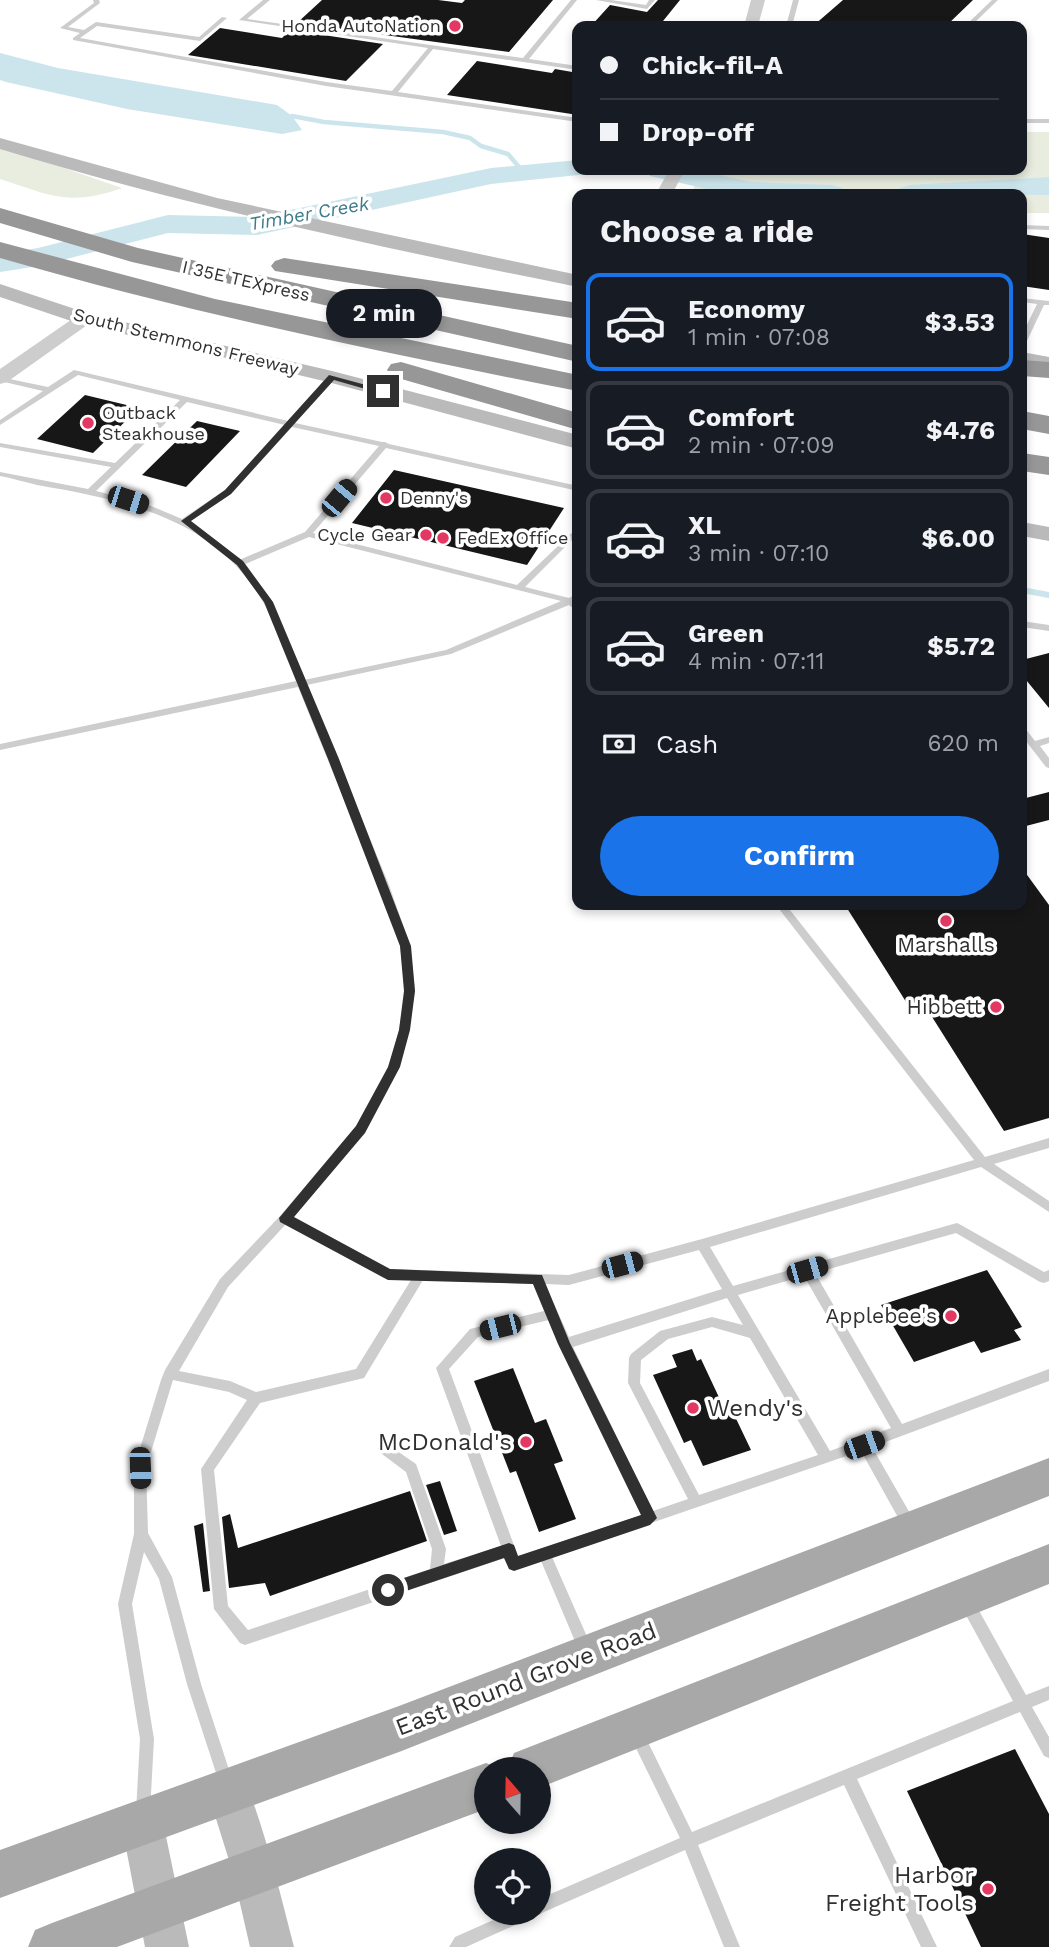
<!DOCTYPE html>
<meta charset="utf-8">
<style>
body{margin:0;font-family:"Work Sans",sans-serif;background:#242831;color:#f1f3f6;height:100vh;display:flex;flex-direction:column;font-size:26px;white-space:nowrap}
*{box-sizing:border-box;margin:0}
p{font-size:23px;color:#9ea1a6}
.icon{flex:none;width:38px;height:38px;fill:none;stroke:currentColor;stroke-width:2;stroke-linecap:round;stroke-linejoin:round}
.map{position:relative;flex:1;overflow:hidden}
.panel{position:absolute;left:572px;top:189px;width:455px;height:721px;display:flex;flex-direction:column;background:#171b24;border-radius:14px;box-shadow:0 4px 10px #0003}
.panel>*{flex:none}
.banner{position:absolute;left:572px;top:21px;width:455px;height:154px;border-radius:14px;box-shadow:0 4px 10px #0003;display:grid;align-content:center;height:154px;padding:0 28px;background:#171b24}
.needle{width:46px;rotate:340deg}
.controls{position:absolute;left:474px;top:1757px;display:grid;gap:14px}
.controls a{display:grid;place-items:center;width:77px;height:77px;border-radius:50%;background:#171b24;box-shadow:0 4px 10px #0003;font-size:35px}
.end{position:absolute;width:32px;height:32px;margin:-16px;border:9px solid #303030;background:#fff;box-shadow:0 0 0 4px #fff}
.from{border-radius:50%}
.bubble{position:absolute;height:49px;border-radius:24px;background:#171b24;box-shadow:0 4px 10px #0003;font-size:23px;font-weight:700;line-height:49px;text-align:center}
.car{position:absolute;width:21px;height:42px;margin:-21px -10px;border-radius:9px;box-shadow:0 0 5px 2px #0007;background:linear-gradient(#222 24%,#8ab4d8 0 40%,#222 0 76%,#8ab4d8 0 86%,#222 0)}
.banner b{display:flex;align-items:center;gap:24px;height:66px;font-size:26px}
.banner b+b{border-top:2px solid #363941}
.banner i{width:18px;height:18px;background:#f1f3f6}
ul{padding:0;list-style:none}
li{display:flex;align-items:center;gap:21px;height:98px;margin:0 14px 10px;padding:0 14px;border:4px solid #363941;border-radius:14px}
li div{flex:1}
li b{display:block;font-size:26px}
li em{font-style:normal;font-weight:700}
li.on{border-color:#1a73e8}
li>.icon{width:63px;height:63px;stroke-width:1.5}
h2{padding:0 28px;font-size:32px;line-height:84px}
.pay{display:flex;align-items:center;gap:18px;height:77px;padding:0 28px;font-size:26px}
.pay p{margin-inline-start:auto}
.cta{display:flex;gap:14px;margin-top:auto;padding:14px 28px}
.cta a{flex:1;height:80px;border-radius:42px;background:#1a73e8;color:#fff;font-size:28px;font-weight:700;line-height:80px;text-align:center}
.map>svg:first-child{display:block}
</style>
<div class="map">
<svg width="1049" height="1947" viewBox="0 0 1049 1947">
<rect width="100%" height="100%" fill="#fff"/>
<path fill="#e9eddf" d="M1022 132H1049V213H1022V194H691L702 170H1022Z
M0 146 122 188C69 207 50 195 0 179Z"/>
<path fill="#cce5ec" d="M0 53 58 68 277 105 292 116 302 130 282 134 127 109 6 82 0 80Z"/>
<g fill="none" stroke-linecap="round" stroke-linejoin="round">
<path stroke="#cce5ec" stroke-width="4.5" d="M292 116 324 122 443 132 470 138 481 146 508 154 524 173"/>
<path stroke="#cce5ec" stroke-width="6" d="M1022 590 1049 595"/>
<path fill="#cce5ec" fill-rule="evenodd" d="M578 160V170H591L588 174 491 184 257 235 168 233 39 266 0 272V254L38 248 168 215 257 217 491 168Z
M646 170H696L752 182 832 185 842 188 846 194H729L650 176Z
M1049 177V195L896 194 900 188 910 185Z"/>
</g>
<path fill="#171717" d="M322 0H438L462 3 465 0H553L509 52 297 23Z
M658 0H680L659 26H591L610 5 647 12Z
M843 0H973L946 26H813Z
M220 28 282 38 290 30 383 44 346 81 188 55Z
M477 61 552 73 555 69 578 73V115L447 95Z
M1022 234 1049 238V290L1022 286Z
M85 395 139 408 93 453 37 439Z
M197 421 240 431 186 487 142 475Z
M394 470 564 508 527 565 352 523Z
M1049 653V708L1022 675V660Z
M1049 792V820L1022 827V799Z
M1022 868 1049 905V1118L1004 1131 922 1001 908 1005 845 905H1022Z
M987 1270 1022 1327 1014 1330 1021 1340 981 1353 974 1341 914 1362 881 1305Z
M692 1349 697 1361 701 1359 724 1408 730 1406 751 1450 703 1466 691 1440 684 1443 653 1375 677 1367 672 1355Z
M513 1368 535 1423 546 1419 563 1461 554 1464 576 1519 539 1532 516 1471 510 1473 474 1381Z
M440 1481 457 1531 444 1535 426 1485Z
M410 1491 427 1541 270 1596 265 1583 229 1588 222 1517 230 1514 238 1548Z
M203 1523 210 1591 203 1592 194 1526Z
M1015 1749 1049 1814V1947H981L907 1791Z"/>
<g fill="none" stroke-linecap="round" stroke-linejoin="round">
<path fill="#cdcdcd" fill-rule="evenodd" d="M93 0H99L100 3 68 27 84 30 96 22 199 37 222 17 227 18 200 41 97 26 80 38 326 82 392 91 428 48 239 20 263 0H270L247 19 523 58 571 0H577L529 59 578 66V70L433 49 398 92 578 118V122L326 86 73 40V38L80 33 60 28 94 3Z
M596 0H611L646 5 649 0H655L647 9Z
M793 0H799L792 26H786Z
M992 0H998L971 26H965Z
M1022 119H1049V123H1022Z
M1022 225 1049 226V230L1022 229Z
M1022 298 1049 301V305H1044L1026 343 1022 345V335L1037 304 1022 302Z
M74 370 288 421 329 375H335V379L295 423 382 442H385L389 444 578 486V491L386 448 313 533 517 585 578 527V534L525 587 569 598 578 593V600L575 601 578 604V612L569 605 451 654 307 685 389 885 410 945 415 991 409 1030 398 1070 364 1132 293 1217 390 1269 569 1275 702 1239 974 1160 776 905H786L985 1157 1049 1138V1148L994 1164 1049 1201V1212L981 1167 710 1247 733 1286 957 1223 961 1225 1044 1272 1049 1270V1281L1044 1283 1040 1282 956 1233 815 1273 902 1424 1049 1369V1381L872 1447 915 1522 917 1526 915 1530 910 1532 905 1530 861 1451 552 1557 592 1648 590 1653 585 1655 580 1653 541 1561 514 1570 509 1569 505 1558 245 1645 240 1643 214 1609 201 1469 247 1400 229 1392 173 1380 146 1468 148 1533 172 1577 201 1684 233 1782 231 1787 226 1789 221 1787 219 1782 187 1684 159 1579 144 1552 132 1604 154 1739 150 1812 148 1817 143 1819 138 1817 136 1812 140 1739 118 1604 134 1534V1468L161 1380 165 1370 220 1279 281 1215 356 1126 389 1067 399 1030 405 991 400 945 379 885 298 687 0 750V744L296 681C289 663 281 645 274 626 270 618 268 609 263 602 215 518 124 500 37 485 24 482 12 478 0 476V472L88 489 111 467 0 447V443L115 463 180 400 78 375 0 425V420L43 391 0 381V377L48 387ZM187 402 285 425 225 490 182 519 144 503 96 491ZM292 427 379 446 305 532 239 560C224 545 207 533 188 522L231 494ZM309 537 561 601 446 650 304 680 272 602 243 565ZM286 1224 384 1278 411 1280 356 1369 256 1392 230 1381 179 1371 228 1287ZM699 1250 722 1289 569 1337 545 1284 569 1285ZM804 1276 891 1428 830 1451 738 1295ZM423 1280 533 1284 544 1311 470 1329 436 1368 501 1546 444 1564 446 1549 416 1464 387 1444 382 1446 381 1450 382 1454 406 1472 432 1549 430 1569 248 1630 228 1606 214 1470 260 1403 364 1378ZM727 1298 743 1325 712 1317 660 1331 631 1354 629 1358 628 1383 688 1499 653 1511 573 1347ZM549 1320 560 1348 562 1349 642 1515 518 1556 449 1369 478 1337ZM712 1327 750 1338 818 1455 699 1495 640 1383 641 1360 668 1339Z
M1022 621 1049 625V631L1022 627Z
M1022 727 1025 728 1035 741 1049 737V743L1040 746 1049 758V768L1046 767 1022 736Z
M967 1596 972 1598 1026 1695 1049 1686V1700L1032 1707 1049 1737V1758L1044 1756 1020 1712 857 1779 937 1947H921L844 1785 698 1845 740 1947H724L685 1850 544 1912 539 1915 535 1913H539V1899L680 1838 632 1740 630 1735 632 1730 637 1728 642 1730 692 1832 1013 1701 962 1608 960 1603 962 1598Z
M509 1913H534L531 1918 466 1947H449L455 1937Z"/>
<path fill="#cdcdcd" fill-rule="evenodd" d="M751 0H765L758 26H744Z
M669 170H685L672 194H656Z
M84 314 90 315 93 319 90 323 7 382 0 384V369L78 315Z"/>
<path fill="#bababa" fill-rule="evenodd" d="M0 138 217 198 578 275V287C383 248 190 207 0 149Z
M0 284 90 314 332 371 578 435V449L328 382 77 323 0 297Z
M1022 352 1049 357V369L1022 364Z
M1022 522 1049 527V541L1022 536Z
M228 1769 243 1775C265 1830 279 1889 294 1947H250L233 1873 207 1790 213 1775Z
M142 1801 157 1807 163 1822 189 1947H145L121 1822 127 1807Z"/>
<path fill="#a8a8a8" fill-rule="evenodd" d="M1049 1458V1496L399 1752 0 1898V1850L399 1706Z
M1049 1544V1584L539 1788V1769H507L514 1753Z
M486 1763 501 1769H486V1809L117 1947H28L35 1930 52 1923Z"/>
<path fill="#979797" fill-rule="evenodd" d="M0 208 138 248 578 346V362L132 262 0 223Z
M0 242 215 299 578 375V391C383 353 190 313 0 258Z
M284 258 578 303V319L275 271 271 266 275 261Z
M1022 360 1049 362V378L1022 376Z
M401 362 578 413V430L391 376 387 370 391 364Z
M1022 411 1049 416V434L1022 429Z
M1022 453 1049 457V475L1022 471Z"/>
</g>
<path fill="#303030" d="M329 375 388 391 383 394 334 380 231 494 191 521 243 561 273 602 339 759 411 946 415 991 410 1030 400 1067 365 1133 294 1217 390 1269 542 1275 570 1343 657 1518 650 1525 514 1571 509 1569 504 1558 388 1597 383 1595 381 1590 383 1585 509 1543 514 1545 518 1556 641 1515 558 1344 533 1284 388 1280 280 1222 279 1218 356 1126 388 1067 399 1030 404 991 400 946 328 759 264 602 237 565 181 521 225 490Z"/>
<g fill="#e23862" stroke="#fff" stroke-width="2.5">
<circle cx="455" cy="26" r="7"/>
<circle cx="88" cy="423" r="7"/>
<circle cx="386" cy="498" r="7"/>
<circle cx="426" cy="535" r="7"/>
<circle cx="443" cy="538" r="7"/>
<circle cx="946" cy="921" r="7"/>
<circle cx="996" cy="1007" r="7"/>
<circle cx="951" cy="1316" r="7"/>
<circle cx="693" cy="1408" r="7"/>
<circle cx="526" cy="1442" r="7"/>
<circle cx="988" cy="1889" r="7"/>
</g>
<g text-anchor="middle" stroke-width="7" stroke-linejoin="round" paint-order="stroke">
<g font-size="18" fill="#303030" stroke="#fff" text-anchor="start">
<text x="441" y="32" text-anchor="end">Honda AutoNation</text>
<text x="102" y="419">Outback<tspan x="102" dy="21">Steakhouse</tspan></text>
<text x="400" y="504">Denny's</text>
<text x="412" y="541" text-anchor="end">Cycle Gear</text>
<text x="457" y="544">FedEx Office</text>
</g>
<g font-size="18" fill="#303030" stroke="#fff">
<text transform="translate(246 281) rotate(13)" y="6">I 35E TEXpress</text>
<text transform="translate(186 342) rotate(14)" y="6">South Stemmons Freeway</text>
</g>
<g font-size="19" font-style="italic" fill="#3d7a8b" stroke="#fff">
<text transform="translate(309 213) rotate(-10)" y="7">Timber Creek</text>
</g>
<g font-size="21" fill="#303030" stroke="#fff" text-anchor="end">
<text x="946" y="952" text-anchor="middle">Marshalls</text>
<text x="982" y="1014">Hibbett</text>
<text x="937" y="1323">Applebee's</text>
</g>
<g font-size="24" fill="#303030" stroke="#fff" text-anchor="end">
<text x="707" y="1416" text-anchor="start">Wendy's</text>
<text x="512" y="1450">McDonald's</text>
<text x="974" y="1883">Harbor<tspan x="974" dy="28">Freight Tools</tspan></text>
</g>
<g font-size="24" fill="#303030" stroke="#fff">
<text transform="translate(526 1679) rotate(-21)" y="8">East Round Grove Road</text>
</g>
</g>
</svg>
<div class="controls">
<a><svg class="needle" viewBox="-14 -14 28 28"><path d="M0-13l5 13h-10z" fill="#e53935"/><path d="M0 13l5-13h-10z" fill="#9ea1a6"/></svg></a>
<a><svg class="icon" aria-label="locate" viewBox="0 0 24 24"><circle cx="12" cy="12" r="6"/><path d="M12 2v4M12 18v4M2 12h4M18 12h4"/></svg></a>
</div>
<i class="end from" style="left:388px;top:1590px"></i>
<i class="end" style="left:383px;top:391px"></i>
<div class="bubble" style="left:326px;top:289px;width:116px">2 min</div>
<i class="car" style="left:339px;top:498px;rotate:40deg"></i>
<i class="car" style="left:128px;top:500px;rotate:108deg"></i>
<i class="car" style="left:622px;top:1265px;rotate:75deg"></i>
<i class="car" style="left:807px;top:1270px;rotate:74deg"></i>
<i class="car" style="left:500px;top:1327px;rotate:256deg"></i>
<i class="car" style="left:864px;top:1445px;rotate:70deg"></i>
<i class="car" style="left:140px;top:1468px;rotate:178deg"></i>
<div class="banner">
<b><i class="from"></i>Chick-fil-A</b>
<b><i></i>Drop-off</b>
</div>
<section class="panel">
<h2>Choose a ride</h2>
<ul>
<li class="on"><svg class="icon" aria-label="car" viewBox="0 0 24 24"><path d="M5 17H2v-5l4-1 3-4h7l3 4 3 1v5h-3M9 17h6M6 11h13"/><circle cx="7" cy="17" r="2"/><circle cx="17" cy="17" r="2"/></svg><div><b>Economy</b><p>1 min · 07:08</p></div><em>$3.53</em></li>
<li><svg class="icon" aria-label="car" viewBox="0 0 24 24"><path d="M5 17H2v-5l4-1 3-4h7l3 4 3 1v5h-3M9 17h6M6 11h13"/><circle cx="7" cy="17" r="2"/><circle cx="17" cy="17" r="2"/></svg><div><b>Comfort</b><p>2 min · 07:09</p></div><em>$4.76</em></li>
<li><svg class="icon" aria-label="car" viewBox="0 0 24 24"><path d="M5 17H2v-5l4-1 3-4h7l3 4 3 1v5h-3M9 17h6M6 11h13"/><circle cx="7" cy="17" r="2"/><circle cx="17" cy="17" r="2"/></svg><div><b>XL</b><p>3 min · 07:10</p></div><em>$6.00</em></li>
<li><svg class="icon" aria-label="car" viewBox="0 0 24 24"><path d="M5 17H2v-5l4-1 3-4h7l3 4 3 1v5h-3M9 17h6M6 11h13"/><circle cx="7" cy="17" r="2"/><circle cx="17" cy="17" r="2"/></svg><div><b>Green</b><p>4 min · 07:11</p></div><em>$5.72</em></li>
</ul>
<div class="pay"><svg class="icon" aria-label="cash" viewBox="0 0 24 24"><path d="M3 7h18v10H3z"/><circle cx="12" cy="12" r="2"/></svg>Cash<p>620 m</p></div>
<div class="cta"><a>Confirm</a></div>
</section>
</div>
